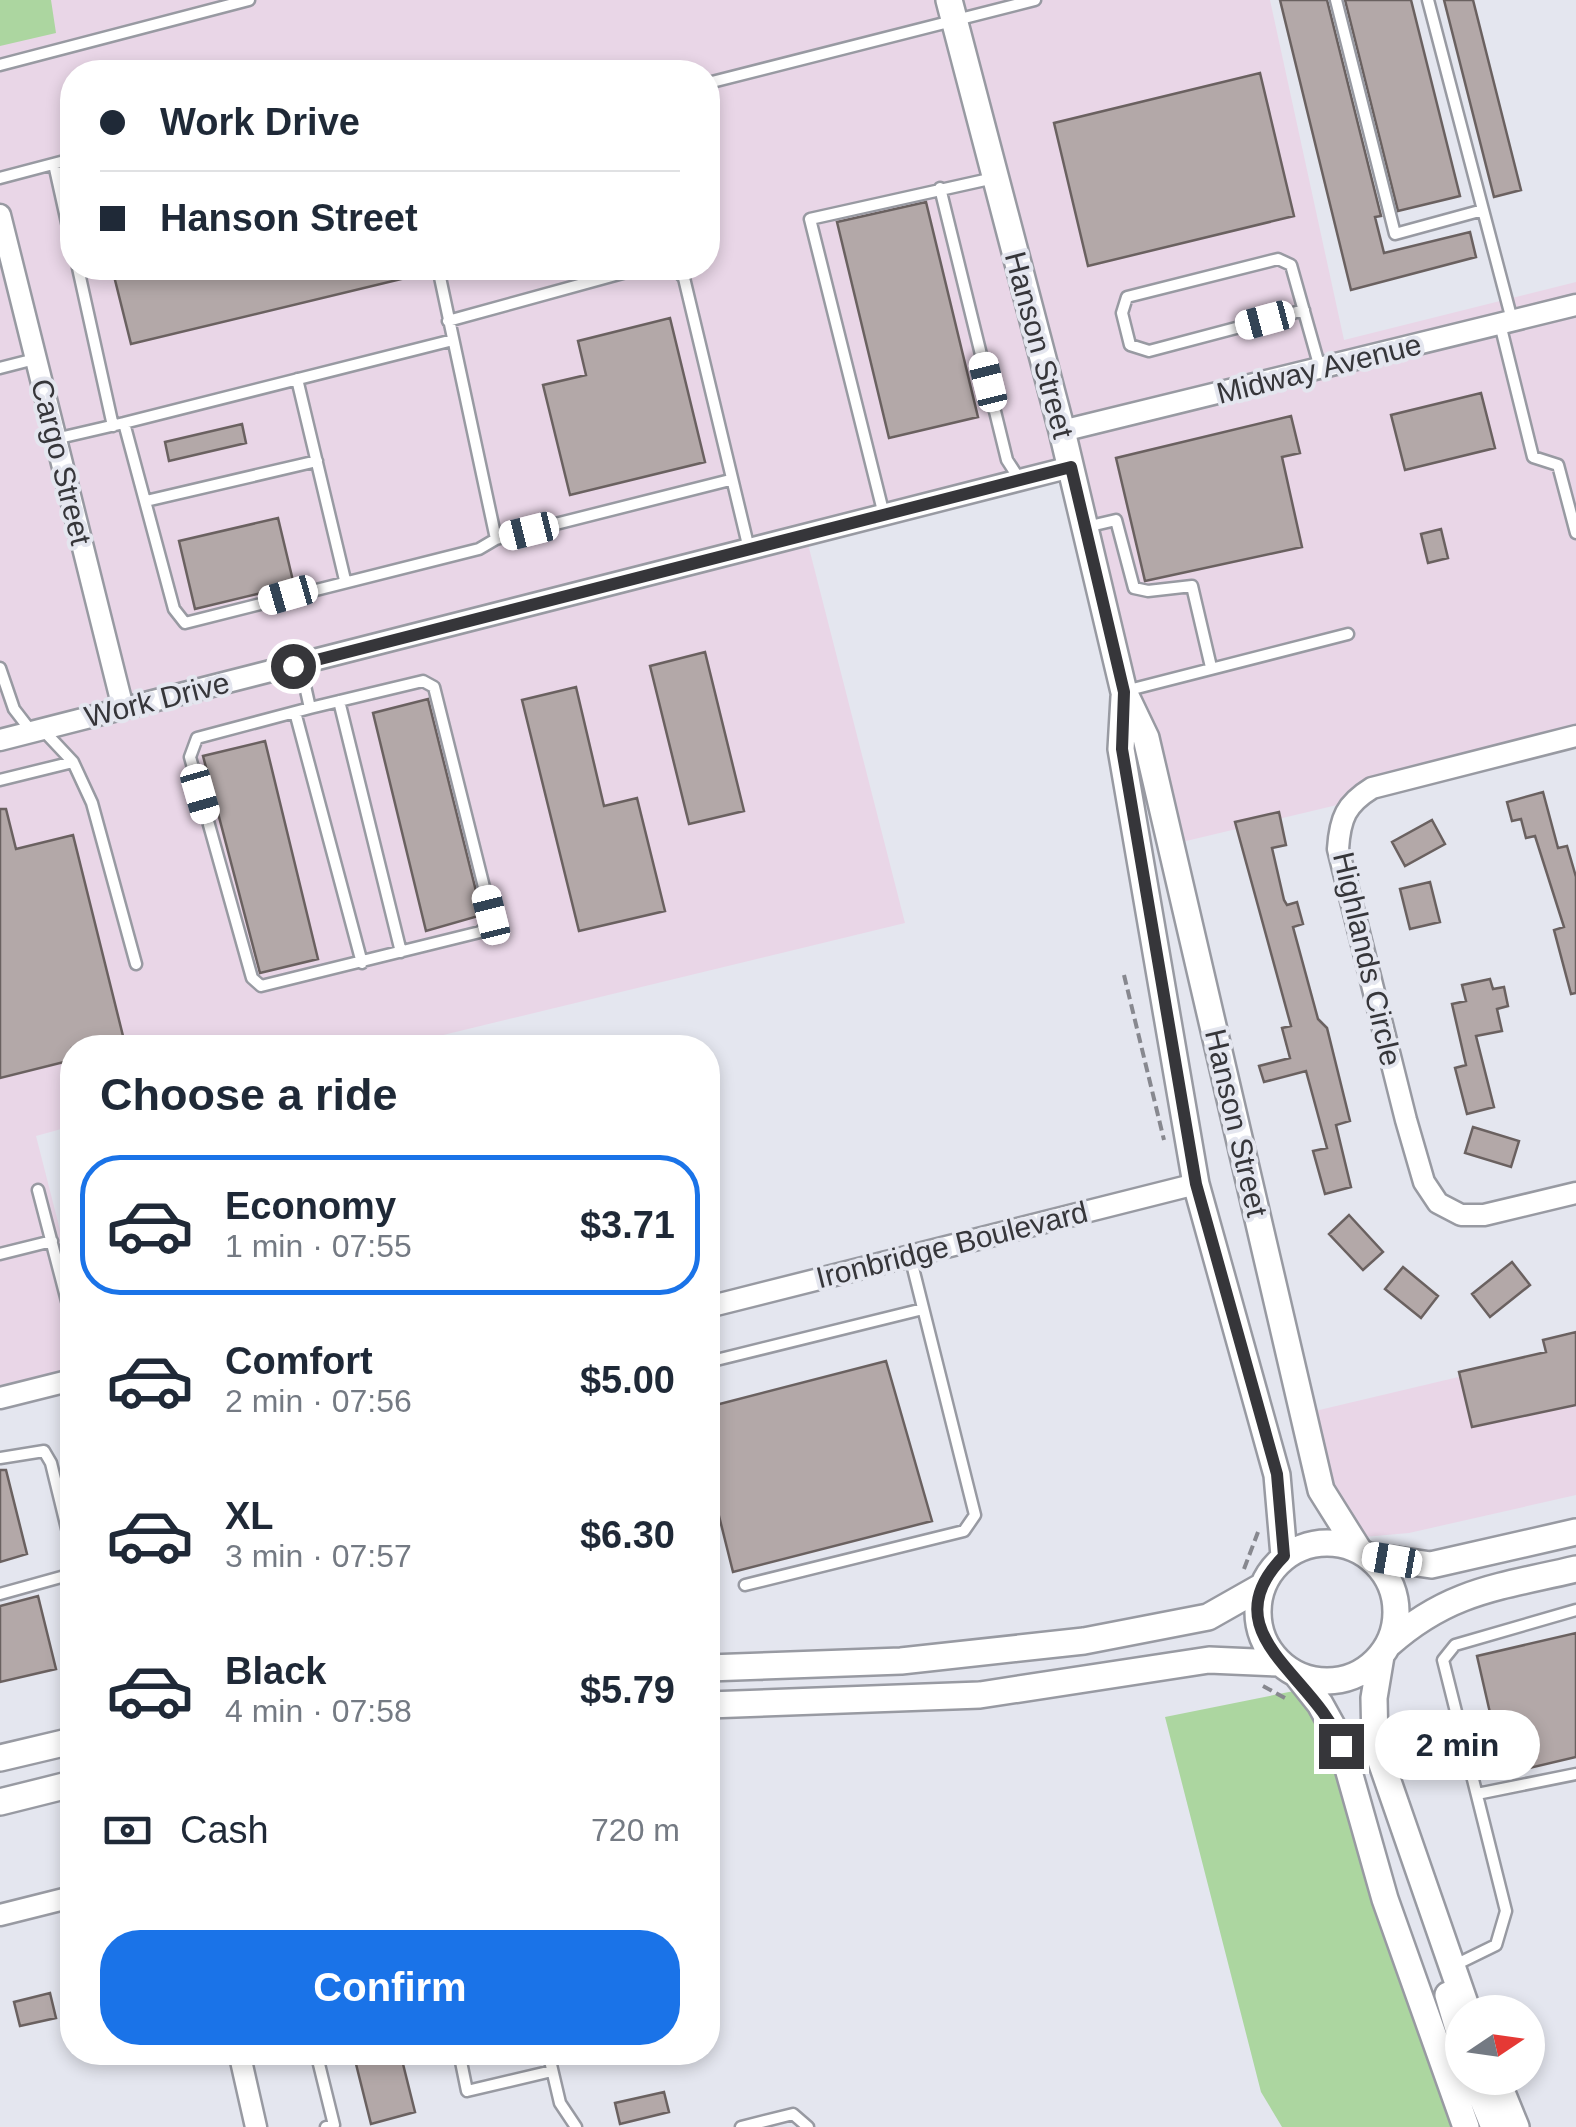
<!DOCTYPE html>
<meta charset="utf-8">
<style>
body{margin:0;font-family:Helvetica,sans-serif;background:#f6f6f7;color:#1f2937;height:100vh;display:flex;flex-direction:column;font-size:38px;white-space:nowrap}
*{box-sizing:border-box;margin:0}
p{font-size:32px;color:#747a83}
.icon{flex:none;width:55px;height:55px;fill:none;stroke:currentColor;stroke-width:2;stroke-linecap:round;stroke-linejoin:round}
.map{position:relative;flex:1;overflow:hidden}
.side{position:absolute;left:60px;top:1035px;width:660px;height:1030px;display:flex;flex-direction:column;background:#fff;border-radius:40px;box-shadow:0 5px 15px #0003}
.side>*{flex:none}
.guide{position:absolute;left:60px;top:60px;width:660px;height:220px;border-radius:40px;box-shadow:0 5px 15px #0003;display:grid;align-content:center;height:220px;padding:0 40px;background:#fff}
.needle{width:65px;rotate:77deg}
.controls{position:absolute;left:1445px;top:1995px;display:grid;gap:20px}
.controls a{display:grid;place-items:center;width:100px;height:100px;border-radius:50%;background:#fff;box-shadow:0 5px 15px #0003;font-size:50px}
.end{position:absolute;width:45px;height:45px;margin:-22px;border:12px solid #36363a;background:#fff;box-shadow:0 0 0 5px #fff}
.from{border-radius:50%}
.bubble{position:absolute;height:70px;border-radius:35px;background:#fff;box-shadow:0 5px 15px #0003;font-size:32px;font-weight:700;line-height:70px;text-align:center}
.car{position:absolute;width:30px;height:60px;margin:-30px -15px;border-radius:12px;box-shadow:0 0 8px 2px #0007;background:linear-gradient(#fff 24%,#345 0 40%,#fff 0 76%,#345 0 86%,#fff 0)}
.guide b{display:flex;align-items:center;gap:35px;height:95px;font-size:38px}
.guide b+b{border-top:2px solid #e0e1e3}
.guide i{width:25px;height:25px;background:#1f2937}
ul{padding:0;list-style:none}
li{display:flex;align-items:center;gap:30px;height:140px;margin:0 20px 15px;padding:0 20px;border:5px solid transparent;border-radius:40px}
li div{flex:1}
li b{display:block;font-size:38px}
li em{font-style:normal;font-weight:700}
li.current{border-color:#1a73e8}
li>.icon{width:90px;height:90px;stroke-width:1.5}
h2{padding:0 40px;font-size:45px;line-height:120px}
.pay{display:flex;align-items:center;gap:25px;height:110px;padding:0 40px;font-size:38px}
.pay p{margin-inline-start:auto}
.cta{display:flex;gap:20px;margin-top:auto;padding:20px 40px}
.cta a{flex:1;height:115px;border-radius:40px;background:#1a73e8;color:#fff;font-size:40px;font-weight:700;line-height:115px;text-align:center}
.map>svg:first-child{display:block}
</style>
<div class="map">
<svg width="1576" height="2127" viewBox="0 0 1576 2127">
<rect width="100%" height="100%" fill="#e4e6ef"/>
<path fill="#e9d6e7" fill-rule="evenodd" d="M0 0H937L1062 480 808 544 905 923 394 1047 72 1048V1126L36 1136 72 1277V1368L0 1385ZM72 72H708V268H72Z
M961 0H1270L1344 340 1576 282V748L1182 842 1134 681Z
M1576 1349V1495L1409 1533 1364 1537 1332 1486 1315 1411Z"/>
<path fill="#acd6a0" d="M0 0H51L56 33 0 46Z
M1294 1691C1344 1748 1352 1833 1374 1904 1399 1979 1426 2053 1454 2127H1282L1261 2092 1165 1717Z"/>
<path fill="#b3a8a8" stroke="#6a6160" stroke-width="2.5" d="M1280 0H1327L1381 216 1375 217 1384 253 1470 232 1476 257 1351 290Z
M1345 0H1411L1460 196 1398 211Z
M1444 0H1473L1521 190 1494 197Z
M1260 73 1294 216 1088 266 1054 123Z
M926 202 978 417 889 438 837 222Z
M112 268H422V274L131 344Z
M670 318 705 462 570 495 543 385 586 375 578 341Z
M1481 393 1495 448 1405 470 1391 415Z
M1291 416 1300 453 1282 457 1302 547 1145 581 1116 458Z
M242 424 246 443 169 461 165 442Z
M278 518 294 585 195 609 179 541Z
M1441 529 1448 558 1428 563 1421 534Z
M705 652 744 811 689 824 650 666Z
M576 687 604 806 637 798 665 911 579 931 522 700Z
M428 699 482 915 426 931 373 713Z
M265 741 318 959 260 973 203 756Z
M1543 792 1558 848 1567 846 1576 877V993L1571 994 1554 930 1564 927 1535 836 1526 838 1521 819 1512 821 1507 802Z
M0 809H6L16 849 73 835 126 1048H72V1060L0 1078Z
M1279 812 1286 845 1272 848 1284 900 1287 905 1297 902 1303 924 1293 927 1318 1019 1327 1028 1350 1121 1336 1125 1351 1187 1325 1194 1313 1151 1327 1148 1306 1071 1264 1082 1259 1066 1290 1058 1282 1028 1291 1026 1235 822Z
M1432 820 1445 844 1405 866 1392 842Z
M1430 882 1440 922 1410 929 1400 889Z
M1490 979 1493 989 1504 987 1508 1006 1497 1009 1502 1031 1476 1036 1494 1107 1467 1114 1455 1068 1466 1065 1452 1004 1466 1001 1462 985Z
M1473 1127 1519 1141 1511 1167 1465 1153Z
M1349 1215 1383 1252 1363 1270 1329 1234Z
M1512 1262 1530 1285 1490 1317 1472 1294Z
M1403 1267 1438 1296 1421 1318 1385 1289Z
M1576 1332V1405L1472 1427 1459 1372 1546 1352 1543 1340Z
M886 1361 932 1521 733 1572 708 1472V1407Z
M0 1470H6L27 1554 0 1562Z
M38 1596 56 1669 0 1682V1606Z
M1576 1633V1757L1504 1774 1477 1656Z
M50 1993 56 2018 20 2026 14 2002Z
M353 2052H400L415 2112 371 2124Z
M664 2092 669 2112 620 2124 615 2103Z"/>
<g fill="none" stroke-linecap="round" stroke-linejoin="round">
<g stroke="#989aa2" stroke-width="15">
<path id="service" d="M1336 0 1395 234 1483 210 1428 0
M0 65 249 0
M708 83 1035 0
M54 164 72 245
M0 178 72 159
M940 188 1007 460 1020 480
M1483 210 1512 320
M78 268 113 426
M674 268 684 278 749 549
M1304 310 1149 351 1130 345 1122 313 1127 297 1278 259 1291 265 1320 368
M448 321 641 268
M1500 324 1533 457 1558 465 1576 533
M0 368 35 359
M297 379 345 580
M124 423 453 340
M55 439 124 423 174 609 185 623 479 549 496 539 438 268
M146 501 317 461
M884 515 810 219 994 178
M1086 527 1116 520 1134 588 1148 591 1192 586 1211 667
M496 539 730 480
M300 664 310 708 423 681 434 687 491 915 489 925 480 932 261 986 252 978 190 757 197 738 310 708
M0 668 14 709 31 731
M1125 691 1348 634
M339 701 401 952
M295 712 362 963
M43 730 73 762 92 803 136 964
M0 780 73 762
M38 1190 72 1320
M0 1254 52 1241
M708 1362 923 1309
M0 1458 44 1451 51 1463 72 1549
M745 1585 964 1531 975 1515 910 1256
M0 1594 72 1574
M1477 1794 1576 1774
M1451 1967 1496 1945 1506 1911 1443 1660 1455 1645 1576 1610
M316 2052 334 2125 326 2127
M459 2052 467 2091 552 2071
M548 2052 560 2103 576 2127
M741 2127 793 2114 808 2127"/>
</g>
<g stroke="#989aa2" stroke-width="25">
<path id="minor" d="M0 215 123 708
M1062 431 1576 305
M1576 736 1372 788C1346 804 1340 818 1338 849L1406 1120 1424 1182 1438 1203 1461 1215H1484L1576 1193
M0 740 1071 467
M708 1307 1196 1184
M0 1398 72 1380
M0 1915 72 1897
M239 2052 256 2127"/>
</g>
<g stroke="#989aa2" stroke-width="30">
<path id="tertiary" d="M949 0 1062 431 1124 692 1146 738 1321 1490 1358 1549
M1124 697 1121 749 1196 1184 1277 1475 1284 1556
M1258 1612a69 69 0 1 1 138 0a69 69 0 1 1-138 0Z
M1369 1556 1431 1565 1576 1532
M1389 1644C1450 1590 1500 1587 1576 1569
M1381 1656 1374 1698 1375 1744 1468 2012
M708 1668 901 1661 1084 1641 1208 1617 1261 1587
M1297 1675 1320 1704 1340 1740 1385 1899 1466 2127
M708 1705 980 1695 1209 1660 1279 1663
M0 1758 72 1741
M0 1802 72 1784
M1448 1995 1462 2042
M1474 2078 1494 2127
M1496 2078 1516 2127"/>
</g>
<path stroke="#87888f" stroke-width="4" stroke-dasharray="10 5" stroke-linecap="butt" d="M1124 975 1164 1140
M1244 1569 1258 1532
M1263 1686 1285 1698"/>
<use href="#service" stroke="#fff" stroke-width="10"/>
<use href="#minor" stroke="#fff" stroke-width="20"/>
<use href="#tertiary" stroke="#fff" stroke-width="25"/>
</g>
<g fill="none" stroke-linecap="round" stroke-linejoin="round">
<path stroke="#36363a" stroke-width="12" d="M293 666 1071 467 1124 692 1122 749 1196 1184 1277 1474 1284 1556C1207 1634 1318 1676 1341 1746"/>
</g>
<g text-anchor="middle" stroke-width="8" stroke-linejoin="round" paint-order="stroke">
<g font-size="30" fill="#36363a" stroke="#e4e6ef">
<text transform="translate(1039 345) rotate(75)" y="10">Hanson Street</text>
<text transform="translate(1319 369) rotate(-14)" y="10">Midway Avenue</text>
<text transform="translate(61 462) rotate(76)" y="10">Cargo Street</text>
<text transform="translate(157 700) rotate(-14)" y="10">Work Drive</text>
<text transform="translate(1367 959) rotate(77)" y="10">Highlands Circle</text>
<text transform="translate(1236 1123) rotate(77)" y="10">Hanson Street</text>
<text transform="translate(952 1245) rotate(-14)" y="10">Ironbridge Boulevard</text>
</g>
</g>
</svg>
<div class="controls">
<a><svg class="needle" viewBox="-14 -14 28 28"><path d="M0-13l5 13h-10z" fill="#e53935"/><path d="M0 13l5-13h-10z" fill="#747a83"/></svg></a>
</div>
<i class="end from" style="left:293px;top:666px"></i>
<i class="end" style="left:1341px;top:1746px"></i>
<div class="bubble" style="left:1375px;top:1710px;width:165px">2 min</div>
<i class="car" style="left:1265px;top:320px;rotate:255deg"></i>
<i class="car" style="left:988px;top:382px;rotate:346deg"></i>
<i class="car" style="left:529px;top:531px;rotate:256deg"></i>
<i class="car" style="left:288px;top:595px;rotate:254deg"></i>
<i class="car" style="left:200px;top:794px;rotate:164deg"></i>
<i class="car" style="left:491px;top:915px;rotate:346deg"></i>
<i class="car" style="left:1392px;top:1560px;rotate:280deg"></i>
<div class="guide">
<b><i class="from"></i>Work Drive</b>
<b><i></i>Hanson Street</b>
</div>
<section class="side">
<h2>Choose a ride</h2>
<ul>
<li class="current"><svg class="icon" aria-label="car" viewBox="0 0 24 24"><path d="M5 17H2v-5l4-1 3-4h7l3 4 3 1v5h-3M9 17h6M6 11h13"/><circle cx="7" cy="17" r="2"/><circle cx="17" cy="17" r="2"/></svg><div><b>Economy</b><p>1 min · 07:55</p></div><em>$3.71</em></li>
<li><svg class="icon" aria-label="car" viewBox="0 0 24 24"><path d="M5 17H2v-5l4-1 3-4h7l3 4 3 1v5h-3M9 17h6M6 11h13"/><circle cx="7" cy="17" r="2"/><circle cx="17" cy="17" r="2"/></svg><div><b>Comfort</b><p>2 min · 07:56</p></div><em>$5.00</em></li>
<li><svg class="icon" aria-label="car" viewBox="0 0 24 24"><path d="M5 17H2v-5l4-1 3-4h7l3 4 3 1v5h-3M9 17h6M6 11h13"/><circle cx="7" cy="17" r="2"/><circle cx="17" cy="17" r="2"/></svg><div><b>XL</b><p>3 min · 07:57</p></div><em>$6.30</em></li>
<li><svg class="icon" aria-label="car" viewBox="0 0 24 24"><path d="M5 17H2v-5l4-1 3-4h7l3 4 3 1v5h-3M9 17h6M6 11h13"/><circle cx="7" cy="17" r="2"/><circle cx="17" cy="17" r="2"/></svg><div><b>Black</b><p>4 min · 07:58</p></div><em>$5.79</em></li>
</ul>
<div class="pay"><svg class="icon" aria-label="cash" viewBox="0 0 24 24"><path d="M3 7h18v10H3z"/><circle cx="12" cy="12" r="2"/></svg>Cash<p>720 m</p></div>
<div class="cta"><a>Confirm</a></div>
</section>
</div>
